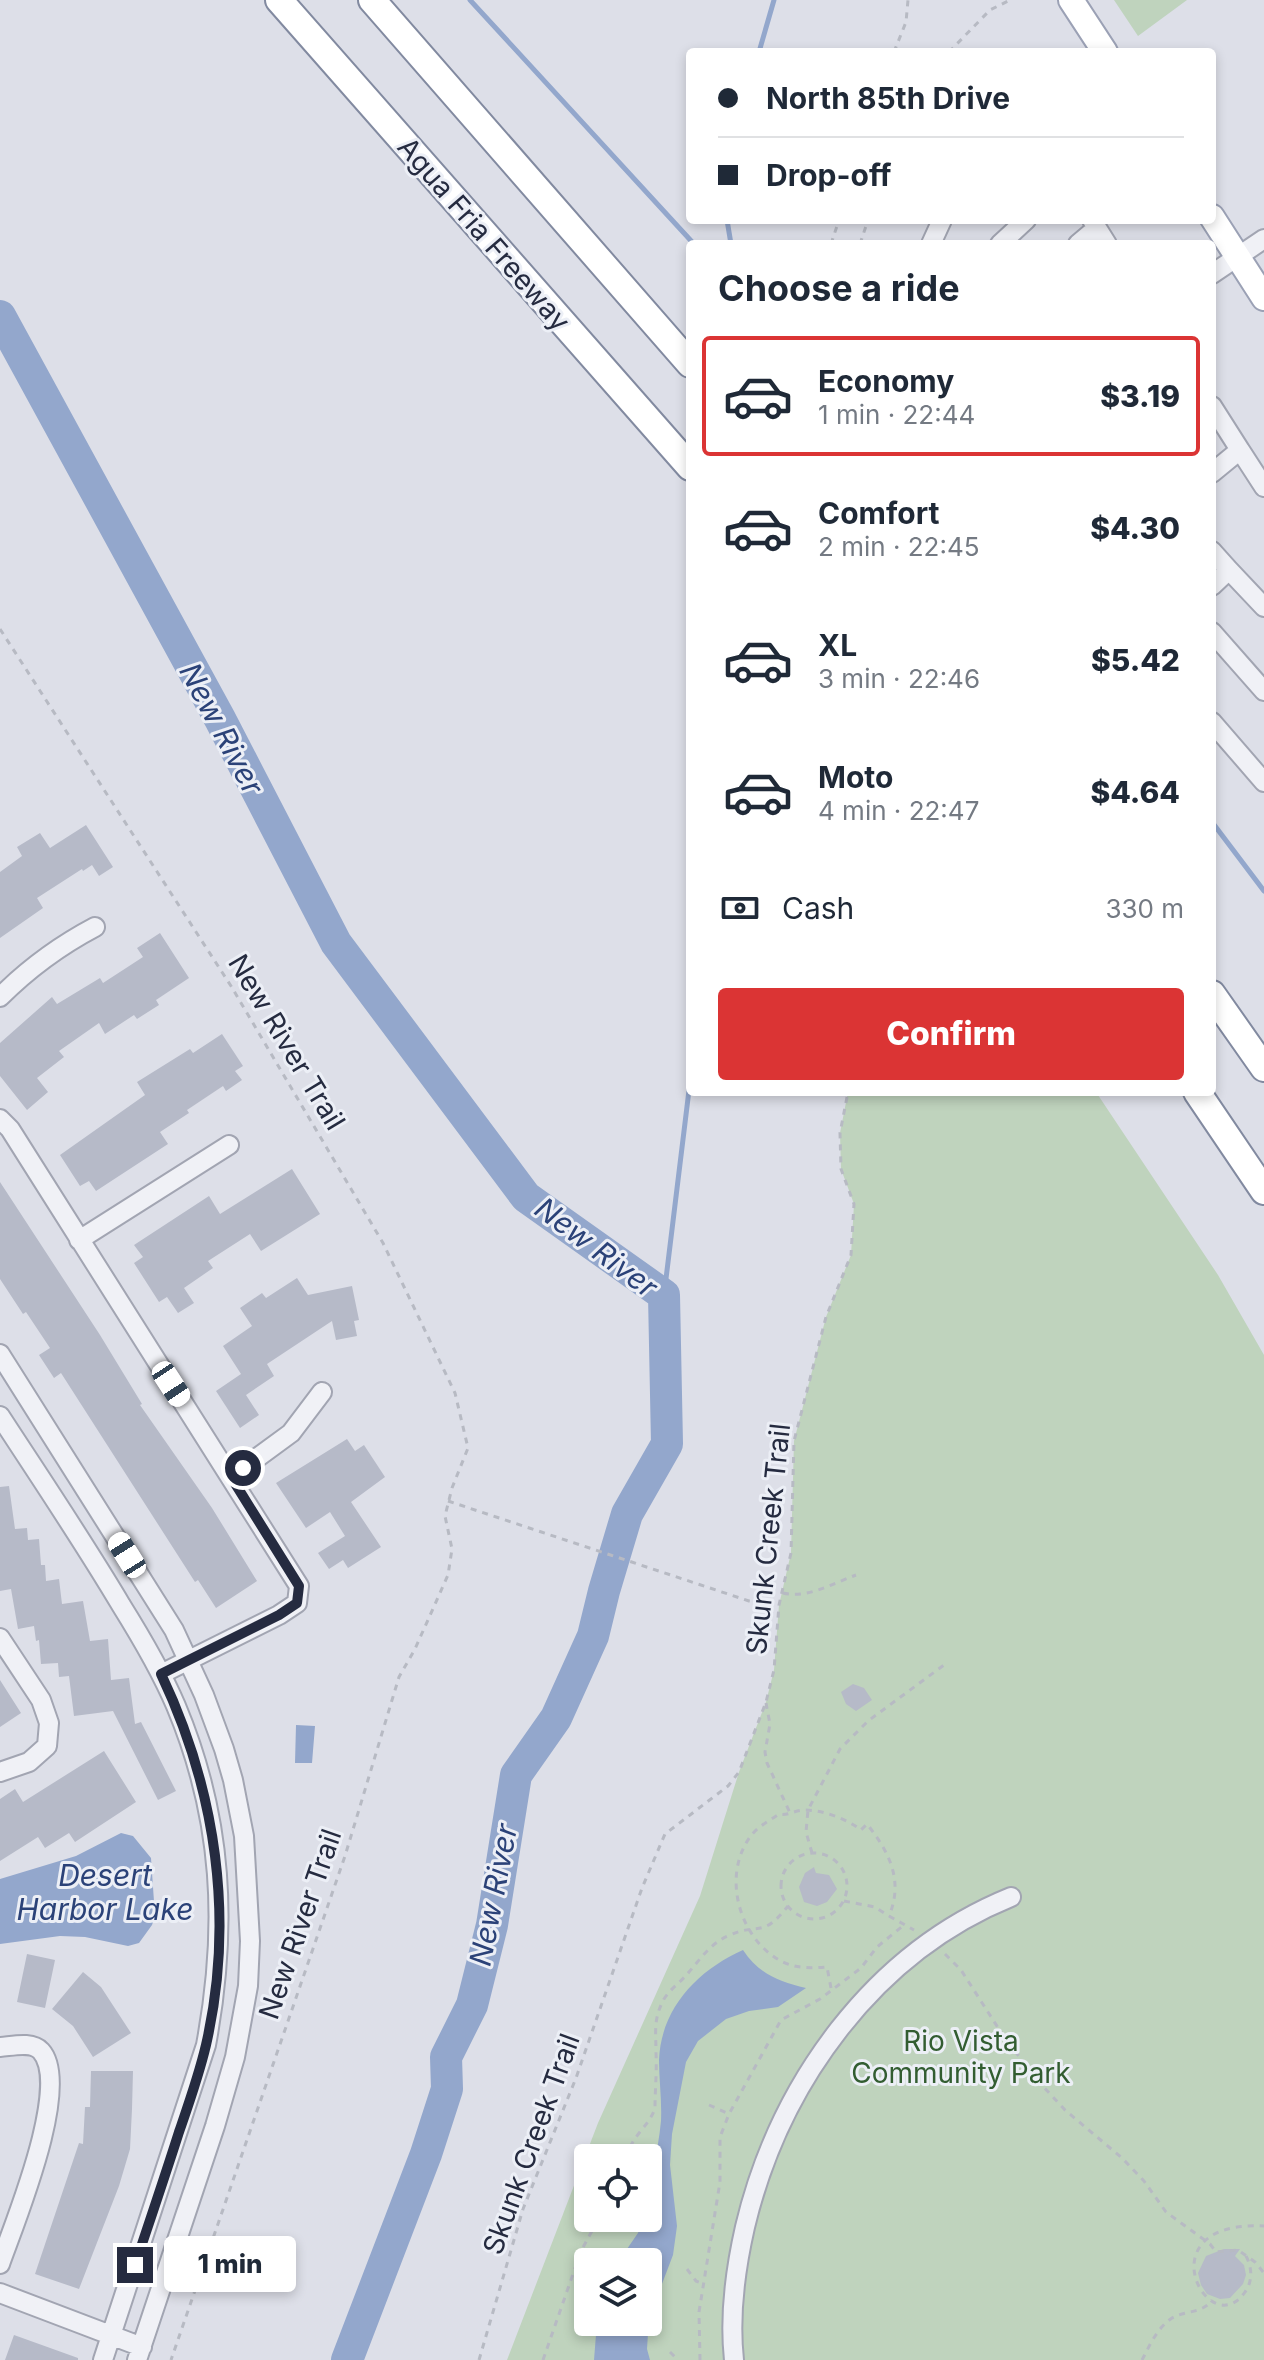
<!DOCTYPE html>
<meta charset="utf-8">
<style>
body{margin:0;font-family:Inter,sans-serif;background:#f2f2f3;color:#1f2937;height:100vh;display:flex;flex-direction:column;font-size:30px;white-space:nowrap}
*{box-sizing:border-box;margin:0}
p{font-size:26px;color:#747a83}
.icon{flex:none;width:44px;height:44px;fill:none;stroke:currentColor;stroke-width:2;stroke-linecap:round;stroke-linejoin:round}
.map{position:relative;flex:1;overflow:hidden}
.drawer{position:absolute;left:686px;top:240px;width:530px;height:856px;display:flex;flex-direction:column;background:#fff;border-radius:8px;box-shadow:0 4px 12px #0003}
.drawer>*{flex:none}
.guide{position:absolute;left:686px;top:48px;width:530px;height:176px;border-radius:8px;box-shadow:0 4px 12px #0003;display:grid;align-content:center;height:176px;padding:0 32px;background:#fff}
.controls{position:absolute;left:574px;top:2144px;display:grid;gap:16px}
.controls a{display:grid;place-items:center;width:88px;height:88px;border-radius:8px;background:#fff;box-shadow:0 4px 12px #0003;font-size:40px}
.end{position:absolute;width:36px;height:36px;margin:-18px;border:10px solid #252b40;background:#fff;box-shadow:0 0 0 4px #fff}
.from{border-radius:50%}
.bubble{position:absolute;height:56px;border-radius:8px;background:#fff;box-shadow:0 4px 12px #0003;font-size:26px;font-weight:800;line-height:56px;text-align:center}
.car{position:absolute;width:24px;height:48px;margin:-24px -12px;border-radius:10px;box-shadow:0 0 6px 2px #0007;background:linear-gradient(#fff 24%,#345 0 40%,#fff 0 76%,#345 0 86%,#fff 0)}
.guide b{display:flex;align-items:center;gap:28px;height:76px;font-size:30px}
.guide b+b{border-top:2px solid #e0e1e3}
.guide i{width:20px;height:20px;background:#1f2937}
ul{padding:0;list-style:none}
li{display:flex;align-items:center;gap:24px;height:120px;margin:0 16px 12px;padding:0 16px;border:4px solid transparent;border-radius:8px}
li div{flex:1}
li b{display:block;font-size:30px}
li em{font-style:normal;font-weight:800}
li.on{border-color:#db3434}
li>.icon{width:72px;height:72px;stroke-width:1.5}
h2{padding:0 32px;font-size:36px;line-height:96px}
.pay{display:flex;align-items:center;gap:20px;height:88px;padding:0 32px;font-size:30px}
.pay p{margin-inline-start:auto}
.cta{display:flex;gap:16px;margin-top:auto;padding:16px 32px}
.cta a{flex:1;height:92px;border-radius:8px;background:#db3434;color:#fff;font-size:32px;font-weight:800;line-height:92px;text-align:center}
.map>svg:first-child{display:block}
</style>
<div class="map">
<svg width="1264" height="2360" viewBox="0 0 1264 2360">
<rect width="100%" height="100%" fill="#dddfe8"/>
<path fill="#bfd3bd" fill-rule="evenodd" d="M1114 0H1187L1138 36Z
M848 1092H1096L1218 1275 1264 1355V2360H507L598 2123 700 1896 739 1772 766 1702 774 1670 779 1605 791 1553 794 1441 826 1317 851 1255 854 1204 841 1169 840 1133ZM588 2158H648V2218H588ZM588 2262H648V2322H588Z"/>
<path fill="#93a7cc" d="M296 1725 315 1726 312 1763H295Z
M121 1833 133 1836 151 1858 155 1916 152 1925 139 1943 128 1946 85 1937 60 1936 0 1944V1879L76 1856Z
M743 1950C759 1974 779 1982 806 1988L778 2007 749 2011 726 2019 698 2041 686 2062 672 2134 670 2165 677 2226 673 2255 649 2318 647 2349 650 2360H594L597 2322H648V2262H618L638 2233 644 2218H648C648 2185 658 2154 661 2121 662 2101 659 2080 659 2060 661 2008 698 1970 743 1950Z"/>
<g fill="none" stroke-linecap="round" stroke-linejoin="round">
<path stroke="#93a7cc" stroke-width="5" d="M470 0 694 244
M759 52 774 0
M727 220 731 244
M1212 822 1264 891
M664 1295 690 1082"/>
<path stroke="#93a7cc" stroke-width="32" d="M0 316 220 719 336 943 526 1197 664 1295 667 1444 627 1514 604 1591 593 1636 556 1718 516 1775 492 1925 472 2005 446 2057 447 2089 426 2154 347 2360"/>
</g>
<path fill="#b6bac8" d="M86 825 113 867 99 876 92 865 83 871 82 869 37 898 43 908 0 938V872L22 856 17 847 40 833 50 848Z
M160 933 189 978 156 1000 159 1005 137 1019 134 1015 105 1034 99 1023 59 1051 64 1057 37 1078 48 1092 27 1110 0 1076V1043L52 997 57 1004 100 978 103 983 143 957 137 948Z
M222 1034 243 1066 235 1071 242 1080 226 1091 223 1086 187 1110 189 1113 160 1132 168 1144 96 1191 89 1181 80 1186 60 1155 145 1095 137 1082 190 1049 193 1053Z
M292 1169 320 1214 261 1251 250 1234 208 1261 213 1268 184 1288 194 1303 178 1313 167 1297 159 1302 134 1263 143 1257 134 1245 209 1196 220 1214Z
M0 1182 100 1335 142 1404 140 1405 212 1508 257 1581 216 1608 198 1580 195 1582 61 1373 54 1378 39 1355 50 1348 26 1312 23 1314 0 1279Z
M297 1278 308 1295 352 1286 359 1320 354 1321 357 1336 336 1340 332 1321 267 1364 274 1376 246 1395 259 1415 240 1428 216 1391 241 1374 223 1346 252 1326 240 1308 262 1293 266 1298Z
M347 1439 355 1451 364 1445 385 1477 351 1502 381 1547 348 1568 343 1560 329 1569 318 1553 345 1536 330 1512 306 1528 276 1483Z
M9 1486 15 1529 27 1528 28 1540 39 1539 41 1565H45L46 1581 59 1579 62 1604 83 1601 90 1641 108 1639 111 1680 129 1678 135 1724 141 1722 176 1791 158 1800 113 1711 74 1716 69 1676 59 1677 58 1663 41 1664 39 1640 36 1641 34 1626 18 1629 11 1589 0 1591V1487Z
M0 1680 21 1713 0 1727Z
M853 1684 864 1688 872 1700 856 1711 846 1704 841 1692Z
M104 1751 136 1802 75 1842 69 1833 45 1848 38 1837 0 1861V1799L15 1789 23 1802Z
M814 1867 816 1873 829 1875 837 1889 827 1902 817 1906 804 1902 799 1887 805 1873Z
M27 1954 55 1960 45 2008 17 2002Z
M83 1972 101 1987 131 2033 93 2057 73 2026 52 2009Z
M91 2071H133L132 2109 130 2149 119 2186 79 2289 35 2274 79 2143 83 2144 85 2107H90Z
M1224 2249H1240L1235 2256 1244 2265 1246 2275 1243 2284 1230 2298 1220 2299 1207 2294 1201 2285 1198 2273 1206 2256Z
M14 2335 78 2358V2360H5Z"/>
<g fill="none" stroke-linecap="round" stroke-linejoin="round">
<g stroke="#a2a5b2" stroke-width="22">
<path id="minor" d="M1092 220 1107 244
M931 244 942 220
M1000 244 1026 220
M1078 244 1097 228
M1212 274 1264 239
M1212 406 1240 450
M1212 473 1240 450 1264 487
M1212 551 1229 570
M1212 586 1229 570 1264 607
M1212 632 1264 691
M1212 722 1264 782
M0 997C29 968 59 946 95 927
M0 1119 10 1129 299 1586 297 1603 279 1615 161 1674
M79 1240 229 1145
M0 1354 174 1630 204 1695 224 1749 233 1780 244 1836 250 1941 248 1986 235 2057 215 2126 137 2360
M0 1416C41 1479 83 1541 121 1605 141 1637 161 1671 176 1706 223 1818 228 1927 206 2045L103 2360
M231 1477 291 1433 322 1392
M0 1638 41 1700 49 1723 47 1746 29 1762 0 1772
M0 2047C13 2046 32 2041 41 2051 72 2085 14 2224 0 2264
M0 2293 142 2347
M734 2360C729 2315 735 2271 745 2227 779 2084 873 1953 1011 1897"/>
</g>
<g stroke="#9ba1b5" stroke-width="28">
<path id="major" d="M1071 0 1105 52
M1212 217 1264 298"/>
</g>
<g stroke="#828aa0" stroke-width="30">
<path id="highway" d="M279 0 690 467
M372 0 690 364
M1212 994 1264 1068
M1197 1092 1264 1191"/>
</g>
<path stroke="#b7bac3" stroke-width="3" stroke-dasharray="6 6" stroke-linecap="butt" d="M894 52 906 22 908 0
M949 52 990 10 1010 0
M831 244 839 220
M860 244 868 220
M0 629 231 986 383 1243 455 1393 468 1448 452 1488 445 1516 452 1549 448 1575 415 1649 399 1677 345 1856 171 2360
M448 1501 749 1601 779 1605
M783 1593C807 1599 834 1583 856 1575
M766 1703 770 1724 765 1752 767 1763 790 1813
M812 1853 806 1832 808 1810 840 1749 868 1721 944 1665
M781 1886a33 33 0 1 1 66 0a33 33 0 1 1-66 0Z
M844 1901 875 1907 889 1916
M945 1954 961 1970 1004 2037 1039 2082 1065 2110 1122 2158 1144 2181 1166 2212 1210 2244 1216 2252 1238 2250 1255 2262 1264 2273
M831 1988 827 1967C812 1968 797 1969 783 1962 740 1941 721 1877 750 1837 757 1827 769 1821 779 1814 788 1816 795 1810 805 1810 823 1810 847 1819 861 1830L867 1824C889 1852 904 1880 889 1916L914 1930
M709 2105 729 2114
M626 2158C633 2133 649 2127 655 2108 655 2090 657 2071 656 2053 656 2032 653 2019 664 1999 671 1988 681 1982 689 1972 701 1958 712 1942 730 1935 760 1922 762 1939 788 1906
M1246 2256C1252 2267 1253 2281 1245 2292 1209 2345 1142 2220 1264 2226
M687 2269 696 2281 704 2284
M670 2352 678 2360
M479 2360 523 2209 576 2078 642 1888 665 1834 728 1786 739 1772 766 1702 774 1670 779 1605 791 1553 794 1441 826 1317 851 1255 854 1204 841 1169 840 1133 848 1092
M543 2360 581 2251 599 2218
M700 2360 699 2312 720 2182V2137L729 2114 781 2020 820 1999 861 1968 877 1947 904 1925
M1142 2360C1150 2345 1157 2328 1172 2318 1186 2310 1202 2314 1212 2300"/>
<use href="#minor" stroke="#f0f1f6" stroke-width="18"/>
<use href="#major" stroke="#fff" stroke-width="24"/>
<use href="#highway" stroke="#fff" stroke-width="26"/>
</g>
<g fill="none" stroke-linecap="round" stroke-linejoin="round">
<path stroke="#252b40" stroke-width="10" d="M135 2265C150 2220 165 2176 179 2132 189 2103 199 2075 206 2045 235 1919 216 1790 161 1674L279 1615 297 1603 299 1586 231 1477 243 1468"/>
</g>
<g text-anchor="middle" stroke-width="6" stroke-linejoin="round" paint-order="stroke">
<g font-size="28" fill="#252b40" stroke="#eceff6">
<text transform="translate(484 234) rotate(49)" y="10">Agua Fria Freeway</text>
<text transform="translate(287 1042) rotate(59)" y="10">New River Trail</text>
<text transform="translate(768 1539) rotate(-84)" y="10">Skunk Creek Trail</text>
<text transform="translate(300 1924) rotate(-71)" y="10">New River Trail</text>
<text transform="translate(531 2144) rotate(-70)" y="10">Skunk Creek Trail</text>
</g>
<g font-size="28" fill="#325d31" stroke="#eceff6">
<text x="961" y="2051">Rio Vista<tspan x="961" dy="32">Community Park</tspan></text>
</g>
<g font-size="30" font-style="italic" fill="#2b4278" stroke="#eceff6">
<text transform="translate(221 729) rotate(62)" y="10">New River</text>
<text transform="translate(596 1248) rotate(37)" y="10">New River</text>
<text x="105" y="1886">Desert<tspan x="105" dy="34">Harbor Lake</tspan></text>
<text transform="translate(494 1895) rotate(-79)" y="10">New River</text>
</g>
</g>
</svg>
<div class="controls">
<a><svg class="icon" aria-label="locate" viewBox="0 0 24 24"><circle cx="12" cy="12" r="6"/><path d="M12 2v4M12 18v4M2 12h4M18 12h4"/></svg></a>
<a><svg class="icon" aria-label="layers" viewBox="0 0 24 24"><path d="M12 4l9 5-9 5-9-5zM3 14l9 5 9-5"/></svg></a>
</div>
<i class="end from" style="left:243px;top:1468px"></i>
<i class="end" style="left:135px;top:2265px"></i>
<div class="bubble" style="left:164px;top:2236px;width:132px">1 min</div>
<i class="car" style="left:171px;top:1384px;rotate:147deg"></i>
<i class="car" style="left:127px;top:1555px;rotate:328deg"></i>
<div class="guide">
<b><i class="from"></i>North 85th Drive</b>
<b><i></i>Drop-off</b>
</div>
<section class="drawer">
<h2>Choose a ride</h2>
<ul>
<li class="on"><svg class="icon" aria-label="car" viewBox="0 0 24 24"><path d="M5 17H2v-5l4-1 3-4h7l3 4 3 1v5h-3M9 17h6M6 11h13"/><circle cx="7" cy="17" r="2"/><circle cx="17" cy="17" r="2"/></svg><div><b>Economy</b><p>1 min · 22:44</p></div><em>$3.19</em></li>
<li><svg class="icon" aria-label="car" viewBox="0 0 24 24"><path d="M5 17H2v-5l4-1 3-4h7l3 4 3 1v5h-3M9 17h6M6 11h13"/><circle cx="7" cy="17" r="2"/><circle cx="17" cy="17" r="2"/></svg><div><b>Comfort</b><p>2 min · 22:45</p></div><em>$4.30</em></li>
<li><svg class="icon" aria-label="car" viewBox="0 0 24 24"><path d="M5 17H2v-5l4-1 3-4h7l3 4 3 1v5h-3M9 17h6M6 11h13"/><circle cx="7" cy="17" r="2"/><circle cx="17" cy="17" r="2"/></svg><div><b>XL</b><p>3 min · 22:46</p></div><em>$5.42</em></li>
<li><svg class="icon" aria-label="car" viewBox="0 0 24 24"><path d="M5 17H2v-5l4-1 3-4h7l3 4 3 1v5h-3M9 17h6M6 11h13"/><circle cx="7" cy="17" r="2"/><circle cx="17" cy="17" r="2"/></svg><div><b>Moto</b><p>4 min · 22:47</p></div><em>$4.64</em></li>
</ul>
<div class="pay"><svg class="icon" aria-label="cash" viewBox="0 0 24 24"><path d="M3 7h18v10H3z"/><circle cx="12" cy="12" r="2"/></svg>Cash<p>330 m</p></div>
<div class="cta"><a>Confirm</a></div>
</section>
</div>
